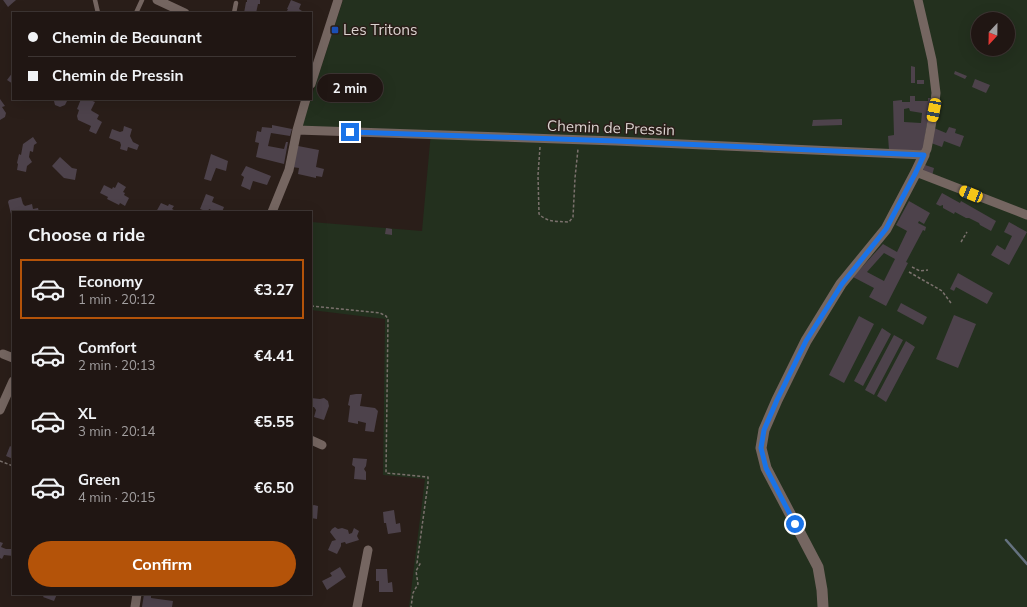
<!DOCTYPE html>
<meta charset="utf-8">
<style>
body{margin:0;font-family:Mulish,sans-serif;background:#2d2321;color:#f1f3f6;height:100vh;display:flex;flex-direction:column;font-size:15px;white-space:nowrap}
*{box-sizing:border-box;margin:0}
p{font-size:13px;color:#a29fa0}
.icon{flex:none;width:22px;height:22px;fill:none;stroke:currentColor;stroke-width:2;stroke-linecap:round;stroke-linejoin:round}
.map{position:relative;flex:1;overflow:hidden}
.details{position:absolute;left:12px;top:211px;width:300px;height:384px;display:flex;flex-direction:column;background:#201613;border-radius:0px;box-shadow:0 4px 16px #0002,0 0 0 1px #3d3533}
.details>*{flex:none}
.top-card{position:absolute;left:12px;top:12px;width:300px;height:88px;border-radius:0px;box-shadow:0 4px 16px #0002,0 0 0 1px #3d3533;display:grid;align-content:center;height:88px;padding:0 16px;background:#201613}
.needle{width:26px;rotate:202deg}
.controls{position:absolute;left:971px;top:12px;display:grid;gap:8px}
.controls a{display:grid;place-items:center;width:44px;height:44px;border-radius:50%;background:#201613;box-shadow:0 4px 16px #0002,0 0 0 1px #3d3533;font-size:20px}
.end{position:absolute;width:18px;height:18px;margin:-9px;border:5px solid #1a73e8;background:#fff;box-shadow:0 0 0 2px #fff}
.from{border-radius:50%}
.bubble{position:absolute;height:28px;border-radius:14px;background:#201613;box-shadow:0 4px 16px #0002,0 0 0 1px #3d3533;font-size:13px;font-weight:700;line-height:28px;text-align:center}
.car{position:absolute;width:12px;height:24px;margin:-12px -6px;border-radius:5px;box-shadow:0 0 3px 1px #0007;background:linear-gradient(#f5c518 24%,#345 0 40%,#f5c518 0 76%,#345 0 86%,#f5c518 0)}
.top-card b{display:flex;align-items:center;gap:14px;height:38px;font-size:15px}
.top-card b+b{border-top:1px solid #3d3533}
.top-card i{width:10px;height:10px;background:#f1f3f6}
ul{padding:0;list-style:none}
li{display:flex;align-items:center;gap:12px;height:60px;margin:0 8px 6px;padding:0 8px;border:2px solid transparent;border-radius:0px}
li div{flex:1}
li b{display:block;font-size:15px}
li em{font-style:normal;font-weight:700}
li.current{border-color:#b45309}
li>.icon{width:36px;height:36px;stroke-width:1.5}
h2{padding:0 16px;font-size:18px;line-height:48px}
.action{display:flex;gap:8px;margin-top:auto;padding:8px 16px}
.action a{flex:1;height:46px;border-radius:24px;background:#b45309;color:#fff;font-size:16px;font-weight:700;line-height:46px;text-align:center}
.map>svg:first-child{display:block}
</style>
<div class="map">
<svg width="1027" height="607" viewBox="0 0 1027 607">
<rect width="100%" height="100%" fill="#2a1e19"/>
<path fill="#23301e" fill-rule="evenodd" d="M343 0H1027V607H409L425 479 383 475 385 319 311 310V222L422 231 431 132 302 126ZM978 19H1008V49H978Z"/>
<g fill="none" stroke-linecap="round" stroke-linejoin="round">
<path stroke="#657280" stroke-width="2.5" d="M1006 540 1027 564"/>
</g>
<path fill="#4d424b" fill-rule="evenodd" d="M3 0H16L8 7Z
M247 0H260V4H258L256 13H244L246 2H247Z
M291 0 301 4 299 9 302 11 301 13H286L288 9H287Z
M911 66 915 67V83H911Z
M955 71 967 76 965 79 954 74Z
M13 72V84L7 80Z
M975 79 990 85 986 93 972 87Z
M917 80H924V84H917Z
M910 96H915V101H928V98H931L923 150 920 151 889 150 888 136 894 135 893 101 902 100V102H910ZM909 108 910 111 922 113 921 123 904 122V109Z
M0 99 5 106 2 107 6 113 5 117 0 120Z
M51 99H66L67 101 65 105 60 107 55 105 54 101Z
M81 99H88L95 102 91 110 92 111 99 115 97 119 102 122 96 134 89 131 91 126 78 120 77 116 79 110 77 109Z
M842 119V125L812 126 813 120Z
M272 125 292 129 290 136 271 133 268 146 284 149 286 142H288L284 164 256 157 259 143 255 142 257 131 261 132 262 127 272 128Z
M124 126 132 129 130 136 133 142 139 145 137 150 128 147 127 151 120 149 121 145 120 142 109 138 112 129 120 132 123 131Z
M949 127 956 129 955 133 964 136 960 147 944 141 942 147 931 143 934 128 946 133Z
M33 137 37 143 34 145 33 152 30 151 29 157 32 162 27 166 26 172 17 170 18 164 17 163 19 154 21 155 23 144Z
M298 146 319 150 316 167 324 169 322 177 316 176V178L298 174 299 168 292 167Z
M211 154 228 161 226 171 216 168 211 181 204 179Z
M60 157 72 168 77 169 75 180 64 178 52 166Z
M925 165 934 168 932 176 922 173Z
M246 166 271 176 267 185 253 181 250 190 241 186 244 177 241 175Z
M118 182 126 187 123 192 125 193 124 195 129 198 125 206 120 203 119 205 107 199 108 197 100 193 104 185 112 189 113 187 115 188Z
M942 193 960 203 961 201 996 221 991 231 980 225 979 223 969 218H966L955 212 954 214 943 208V205L940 206 936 204Z
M206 194 214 197 212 202 224 207 222 212H216L209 209 208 212 200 209Z
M21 197 23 204 25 206 32 204 33 209 38 208 39 212H13V213L11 214 8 202 9 200Z
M909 201 930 213 924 224 919 221 918 223 926 227 925 231 923 230 906 262 908 263 886 306 869 297 874 288 853 277 883 244 897 252 907 231 896 225ZM884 253 895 259 884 281 867 272Z
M161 203 168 206 169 204 174 206 172 209 178 212H156Z
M1009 222 1027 232 1009 265 991 255 997 245 1005 250 1012 236 1004 232Z
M386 228 392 229V235L385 234Z
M958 273 993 293 987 304 956 287 954 291 950 289Z
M901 303 927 317 923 325 897 311Z
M954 315 976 324 958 368 936 359Z
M859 316 874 324 844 383 829 375Z
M882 328 891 334 863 386 854 381Z
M894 335 903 340 874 395 865 390Z
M906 341 915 347 886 402 877 396Z
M356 394H362L360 406 375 408 378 411 374 432 365 431 366 423 358 421V424L348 422 350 406 348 405 350 395Z
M311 398 320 399 324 398 328 401 329 406 324 420 314 417 316 410 314 407H311Z
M10 446 13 448V459L6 456Z
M353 458 367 459 366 466 364 469 366 472V480L354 479 355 467 352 465Z
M314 505 318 506 317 519 311 518V506Z
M394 510 396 524 400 523 401 532 388 534 386 523H384L383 512Z
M335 527 338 529 342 528 348 530 349 534 352 533 354 528 359 531 357 536 359 540 346 544 345 542 341 543V546L337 554 328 550 332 541 336 540 330 532 332 529Z
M0 542 3 543 1 547 6 549H13V556L4 555 2 559 0 558Z
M340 567 346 577 327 590 322 581 332 576 330 573Z
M376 569H387L388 583 392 582 393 592H379V581H376Z
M45 594H57L54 601 43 597Z
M144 594H151V598L173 601 172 607H142Z"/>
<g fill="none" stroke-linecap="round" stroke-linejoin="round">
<path stroke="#7b716d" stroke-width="1.5" stroke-dasharray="3 2" stroke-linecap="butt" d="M540 147 538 175 539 214C548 223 557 221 569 222L573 217 575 178 578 149
M961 242 967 232
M912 267 920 271 928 270
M909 272 942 291 951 303
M311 306 380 313 386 316 388 319 386 473 428 477V483L417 563 420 564 416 571 418 584 413 593 411 607
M0 461 13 466"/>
<path stroke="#756661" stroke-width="4.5" d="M95 0 98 13
M136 13 142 0
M234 13 236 3"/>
<path stroke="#756661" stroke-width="9" d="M157 0 185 13
M311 84 338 0
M297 130 616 141 924 155 927 149 934 110 936 93 932 60 918 0
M916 172 1027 215
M272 212 289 170 297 130 306 99
M3 354 13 358
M0 410 13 381
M311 440 322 445
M135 607 137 594
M357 607 368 550"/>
<path stroke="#756661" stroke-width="11" d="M823 607 822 590 818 567 766 468 761 448 764 430 777 400 806 341 841 284 886 229 916 172 924 155"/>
</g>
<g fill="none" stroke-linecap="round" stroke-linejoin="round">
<path stroke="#1a73e8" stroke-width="5" d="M350 132 616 141 924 155 916 172 886 229 842 284 806 341 777 400 764 430 761 448 766 468 795 524"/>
</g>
<rect fill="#1a4fb4" stroke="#2a1e19" stroke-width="1.5" x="331" y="26" width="8" height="8" rx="2"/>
<g text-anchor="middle" stroke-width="3" stroke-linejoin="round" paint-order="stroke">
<g font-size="15" fill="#dbd3d0" stroke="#2a1e19" text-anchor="start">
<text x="343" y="35">Les Tritons</text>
</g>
<g font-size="15" fill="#dbd3d0" stroke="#2a1e19">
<text transform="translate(611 128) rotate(2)" y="5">Chemin de Pressin</text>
</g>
</g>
</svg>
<div class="controls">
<a><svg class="needle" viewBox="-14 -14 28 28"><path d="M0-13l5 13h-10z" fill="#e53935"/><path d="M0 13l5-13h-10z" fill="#a29fa0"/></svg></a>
</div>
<i class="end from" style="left:795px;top:524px"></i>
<i class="end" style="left:350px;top:132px"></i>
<div class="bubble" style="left:317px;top:74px;width:66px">2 min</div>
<i class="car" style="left:934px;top:110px;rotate:191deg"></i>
<i class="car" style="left:971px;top:194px;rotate:292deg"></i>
<div class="top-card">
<b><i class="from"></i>Chemin de Beaunant</b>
<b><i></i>Chemin de Pressin</b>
</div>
<section class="details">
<h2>Choose a ride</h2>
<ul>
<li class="current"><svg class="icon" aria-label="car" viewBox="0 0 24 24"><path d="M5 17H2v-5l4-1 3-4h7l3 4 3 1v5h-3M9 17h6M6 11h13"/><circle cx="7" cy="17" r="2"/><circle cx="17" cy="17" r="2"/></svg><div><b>Economy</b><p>1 min · 20:12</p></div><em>€3.27</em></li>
<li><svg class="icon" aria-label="car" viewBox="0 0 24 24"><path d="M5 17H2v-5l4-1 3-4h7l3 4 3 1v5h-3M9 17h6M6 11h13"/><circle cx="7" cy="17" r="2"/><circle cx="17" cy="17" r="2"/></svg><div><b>Comfort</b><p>2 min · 20:13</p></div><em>€4.41</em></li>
<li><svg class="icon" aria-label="car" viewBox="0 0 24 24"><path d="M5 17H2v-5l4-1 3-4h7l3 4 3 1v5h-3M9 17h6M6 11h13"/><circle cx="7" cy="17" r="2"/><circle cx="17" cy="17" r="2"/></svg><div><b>XL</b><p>3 min · 20:14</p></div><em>€5.55</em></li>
<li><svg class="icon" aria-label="car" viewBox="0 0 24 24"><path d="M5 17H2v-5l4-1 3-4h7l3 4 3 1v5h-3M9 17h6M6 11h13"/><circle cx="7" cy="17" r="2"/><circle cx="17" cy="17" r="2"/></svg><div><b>Green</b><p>4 min · 20:15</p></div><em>€6.50</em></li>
</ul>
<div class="action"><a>Confirm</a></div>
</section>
</div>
